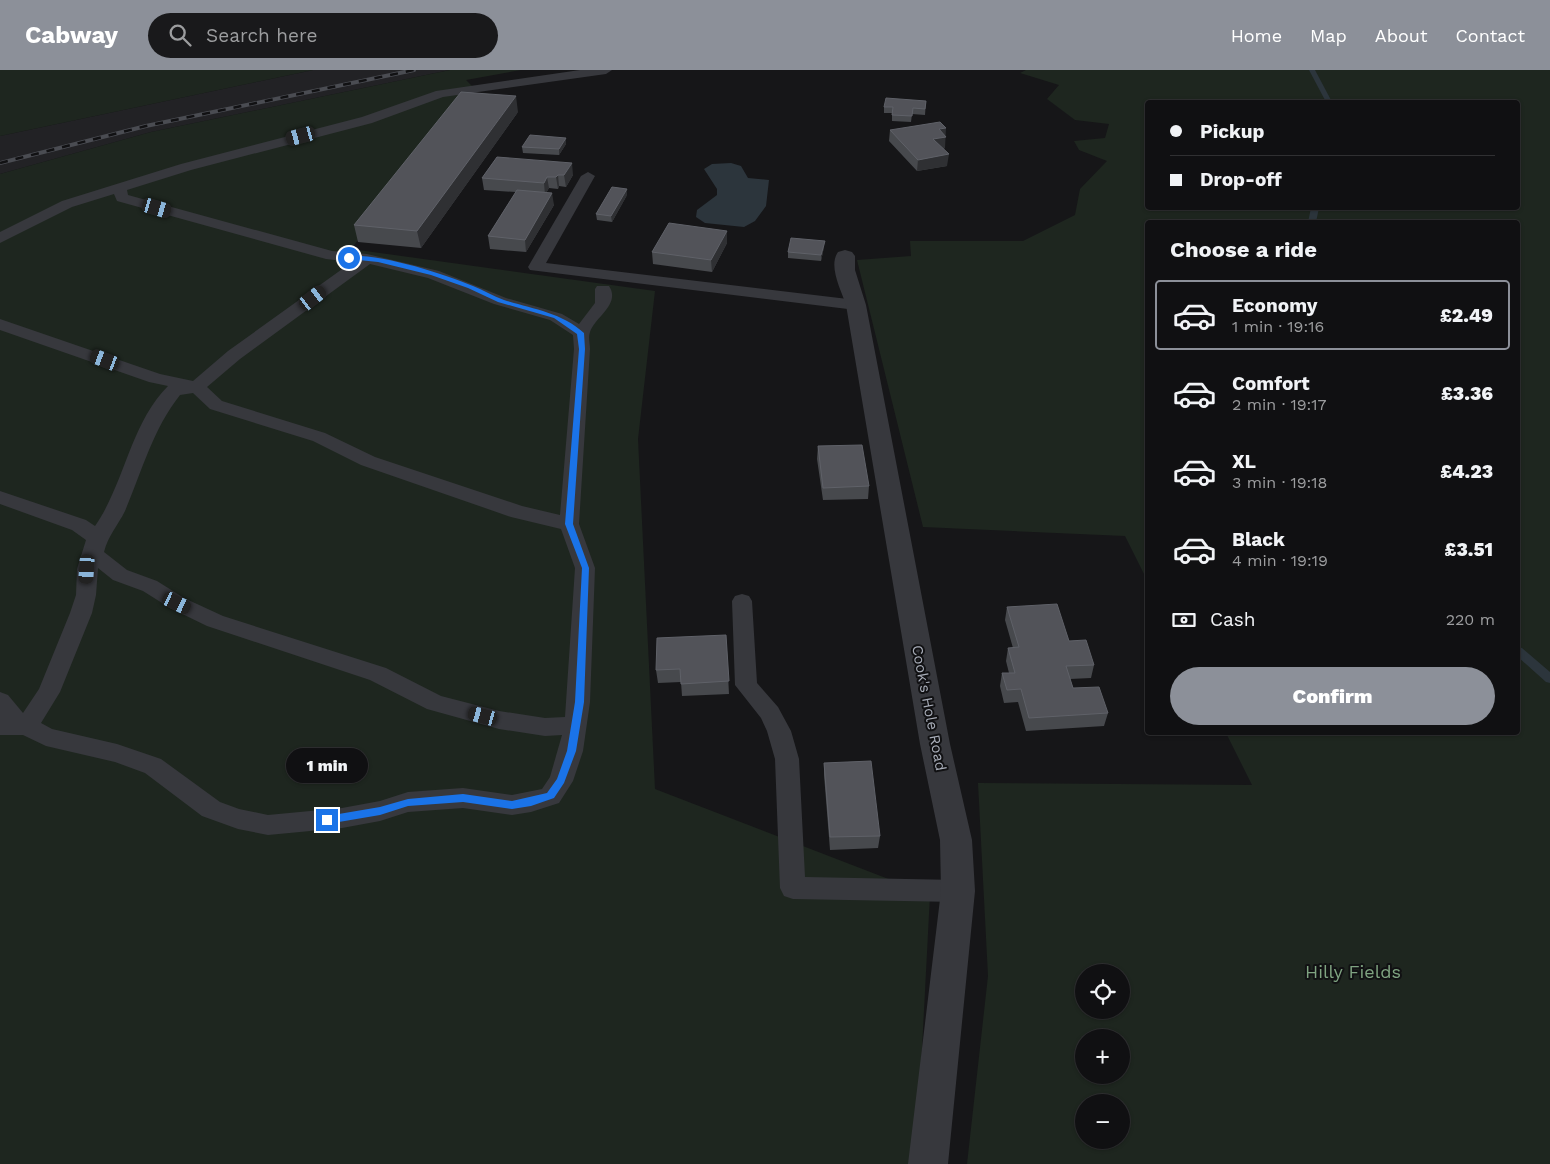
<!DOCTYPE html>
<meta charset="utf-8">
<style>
body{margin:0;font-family:"Work Sans",sans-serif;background:#19191b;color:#f1f3f6;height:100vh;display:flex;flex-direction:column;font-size:19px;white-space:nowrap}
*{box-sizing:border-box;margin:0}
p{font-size:16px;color:#9c9d9f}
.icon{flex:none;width:28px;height:28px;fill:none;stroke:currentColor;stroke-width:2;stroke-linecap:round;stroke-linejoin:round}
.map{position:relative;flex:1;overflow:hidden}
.side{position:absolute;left:1145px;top:150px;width:375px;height:515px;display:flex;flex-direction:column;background:#101012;border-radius:5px;box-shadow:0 1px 4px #0004,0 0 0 1px #303032}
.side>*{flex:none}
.banner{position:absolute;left:1145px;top:30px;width:375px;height:110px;border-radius:5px;box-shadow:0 1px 4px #0004,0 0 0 1px #303032;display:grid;align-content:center;height:110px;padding:0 25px;background:#101012}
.fabs{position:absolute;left:1075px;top:894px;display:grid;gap:10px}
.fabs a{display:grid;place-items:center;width:55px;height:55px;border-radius:50%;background:#101012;box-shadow:0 1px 4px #0004,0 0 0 1px #303032;font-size:25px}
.end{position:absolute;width:22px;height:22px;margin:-11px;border:6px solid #1a73e8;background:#fff;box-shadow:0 0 0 2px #fff}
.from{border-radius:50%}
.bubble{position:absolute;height:35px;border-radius:18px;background:#101012;box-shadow:0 1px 4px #0004,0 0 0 1px #303032;font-size:16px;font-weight:800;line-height:35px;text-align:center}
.car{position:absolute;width:15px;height:30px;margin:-15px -8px;border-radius:6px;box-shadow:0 0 4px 1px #0007;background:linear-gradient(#222 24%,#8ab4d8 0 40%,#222 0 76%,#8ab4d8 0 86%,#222 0)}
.banner b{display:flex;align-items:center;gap:18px;height:48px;font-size:19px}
.banner b+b{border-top:1px solid #303032}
.banner i{width:12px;height:12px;background:#f1f3f6}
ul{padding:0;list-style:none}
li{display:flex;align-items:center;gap:15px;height:70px;margin:0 10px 8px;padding:0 15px;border:2px solid transparent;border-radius:5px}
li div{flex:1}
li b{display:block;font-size:19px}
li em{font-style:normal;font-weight:800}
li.selected{border-color:#8c9099}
li>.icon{width:45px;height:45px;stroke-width:1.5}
h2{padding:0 25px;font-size:22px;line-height:60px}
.pay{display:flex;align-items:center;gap:12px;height:55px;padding:0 25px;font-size:19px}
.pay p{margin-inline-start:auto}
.action{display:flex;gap:10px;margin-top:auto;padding:10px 25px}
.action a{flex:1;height:58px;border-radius:30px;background:#8c9099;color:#fff;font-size:20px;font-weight:800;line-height:58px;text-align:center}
header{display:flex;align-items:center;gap:30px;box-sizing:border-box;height:70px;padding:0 25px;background:#8c9099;color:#fff}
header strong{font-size:24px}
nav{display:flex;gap:28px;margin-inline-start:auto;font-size:18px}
.search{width:350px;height:45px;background:#19191b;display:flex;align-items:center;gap:12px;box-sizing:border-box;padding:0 18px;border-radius:28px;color:#9c9d9f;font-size:19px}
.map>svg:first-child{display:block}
</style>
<header>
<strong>Cabway</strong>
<div class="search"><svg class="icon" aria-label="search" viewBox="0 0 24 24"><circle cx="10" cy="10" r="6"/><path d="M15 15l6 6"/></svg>Search here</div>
<nav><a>Home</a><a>Map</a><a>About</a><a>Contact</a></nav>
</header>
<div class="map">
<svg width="1550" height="1094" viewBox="0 0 1550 1094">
<rect width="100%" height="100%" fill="#161618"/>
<path fill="#222225" d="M313 0H450L151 62 0 104V66Z"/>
<path fill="#1e261f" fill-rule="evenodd" d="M0 0H313L0 66Z
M450 0H521L466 10 473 17 469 31 351 179 655 221 638 369 655 719 930 825 916 1094H0V104L151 62Z
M1026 0H1550V1094H967L988 906 978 713 1252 715 1226 663 1518 662V152H1148L1147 510 1125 466 923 457 857 190 911 186 910 171H1023L1075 145 1080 119 1107 91 1079 80 1074 71 1105 68 1109 54 1075 50 1047 29 1059 15 1020 3ZM1518 32V138H1148V32ZM1084 902H1121V940H1084ZM1084 968H1121V1005H1084ZM1121 1032V1070H1084V1032Z"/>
<path fill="#2c353c" d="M731 93 741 96 748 108 769 110 766 136 755 151 744 157 705 153 696 147 697 140 717 125V119L704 99 712 94Z"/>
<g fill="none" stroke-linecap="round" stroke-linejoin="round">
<path fill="#2c353c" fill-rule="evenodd" d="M1309 0H1315L1332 32H1326Z
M1311 138H1319L1316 152H1308Z
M1518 577 1522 578 1550 602V613L1546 612 1518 587Z"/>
<path fill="#37383d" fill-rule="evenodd" d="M580 0H612L606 4 443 27 372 53 191 100 127 120 128 125 332 181 367 184 439 201 506 228 562 244 579 254 595 233V219L597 216H609C621 234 595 247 590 262 588 267 590 274 590 279L579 454 595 498 590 632 583 681 573 711 559 733 531 742 512 745 463 738 408 742 380 751 342 758 268 765 238 759 202 746 145 703 115 692 46 676 23 665H0V622L8 625 23 643 39 619 70 543 76 525 77 499 86 470 72 460 0 434V421L86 450 95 456C125 413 130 354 168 316L149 312 0 260V249L160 304 193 311 228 281 352 192 326 189 117 131 114 124 72 137 0 173V162L62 131 181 94 362 47 436 21ZM370 194 428 208 494 234 550 250 573 265 574 279 560 445 522 436 375 387 325 363 222 331 207 317 240 289ZM193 323 210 339 313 371 361 395 511 447 561 459 575 498 565 647 545 648 499 641 441 626 386 598 223 546 184 528 157 511 127 500 104 482C108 466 118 455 125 441 142 401 153 359 180 325ZM98 498 113 510 143 521 170 538 207 556 370 610 427 639 499 659 545 666 562 665 550 707 542 719 512 725 463 718 408 722 380 731 342 738 268 745 239 739 220 732 161 689 117 674 52 659 41 653 60 622 92 543 96 525Z
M588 102 595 106 546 193 856 230 864 235 856 240 530 200 528 197 581 106Z
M742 524 749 526 752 531 757 613 778 637 791 661 799 689 805 807 958 810 967 813 971 821 967 829 958 832 793 829 784 826 780 818 775 689 767 661 761 648 735 615 732 531 735 526Z"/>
<path fill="#37383d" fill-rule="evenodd" d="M845 180 852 182 855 186V200L866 235 950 674 972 770 975 821 948 1094H908L941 821 940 770 920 674 846 235C841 220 828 196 838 182Z"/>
<g stroke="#4a4c52" stroke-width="4">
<path id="rail" d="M0 93 146 56 414 0"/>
</g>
<use href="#rail" stroke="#111113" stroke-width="2.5" stroke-dasharray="8" stroke-linecap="butt"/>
</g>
<path fill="#47494d" d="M926 31 925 45 912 44 911 52 892 51V43H884V37Z
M518 42 421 178 358 172 354 155Z
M890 60 945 66V78L943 79 947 96 917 101 889 71Z
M566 68V74L559 85 523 83 522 77Z
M497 87 573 105 566 117 559 116 558 119 549 118 546 123 554 135 526 182 490 179 488 166 516 122 484 120 482 108Z
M627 125 612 152 597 150 596 144Z
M727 173 712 202 653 194 652 182Z
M824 177 821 191 788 188V182Z
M818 376 869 416 868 429 823 430 817 389Z
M1007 537 1069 571 1094 595 1091 608 1070 609 1073 618 1108 643 1104 656 1026 661 1018 632 1004 633 1000 616 1002 603H1009L1006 591 1008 578H1013L1005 550Z
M726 565 729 624 682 626 681 612 658 613 656 600Z
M824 693 880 766 878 778 830 780 824 705Z"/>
<path fill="#2f3033" d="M516 26 518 42 421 178 417 161Z
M946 58 945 78 932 80 933 69 939 59Z
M566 68V74L559 85V79Z
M949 84 947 96 917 101 918 90Z
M572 93 573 105 566 117 564 105Z
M558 105 559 116 558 119 556 107Z
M547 107 549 118 545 125 544 113Z
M627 119V125L612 152 611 146Z
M552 123 554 135 526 182 525 170Z
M727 161V173L712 202 711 190Z
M825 171 824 177 821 191V185Z"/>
<path fill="#525359" stroke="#5f6168" d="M461 22 516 26 417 161 354 155Z
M886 28 926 31 925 39 913 38 912 46 892 45 893 37H884Z
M940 52 946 58 939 59 946 67 933 69 949 84 918 90 890 60Z
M530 65 566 68 559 79 522 77Z
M497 87 572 93 564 105H558L556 107H547L544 113 482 108Z
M612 117 627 119 611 146 596 144Z
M517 120 552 123 525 170 488 166Z
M669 153 727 161 711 190 652 182Z
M791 168 825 171 821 185 788 182Z
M862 375 869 416 823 418 818 376Z
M1057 534 1069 571 1086 570 1094 595 1066 596 1073 618 1099 617 1108 643 1029 648 1021 619 1007 620 1002 603H1015L1008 578 1019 577 1007 537Z
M726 565 729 611 681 614 680 599 656 600 657 568Z
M871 691 880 766 830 767 824 693Z"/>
<path fill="#1a73e8" d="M347 186C379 183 442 203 473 216 483 220 493 226 504 230 532 239 561 242 584 263L585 279 573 454 589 498 584 632 576 681 564 713 554 728 531 736 512 739 463 732 408 736 380 745 327 754 322 750 327 746 380 737 408 729 463 724 512 731 547 723 557 709 567 681 575 632 582 498 565 454 579 279 577 264 554 248 498 232 468 218 431 205 378 192 349 189Z"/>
<g text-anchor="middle" stroke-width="4" stroke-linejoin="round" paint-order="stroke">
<g font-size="15" fill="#a8adb8" stroke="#111113">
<text transform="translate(929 638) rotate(79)" y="5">Cook's Hole Road</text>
</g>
<g font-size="18" fill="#7fa381" stroke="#111113">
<text x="1353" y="908">Hilly Fields</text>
</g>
</g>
</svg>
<div class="fabs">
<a><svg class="icon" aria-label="locate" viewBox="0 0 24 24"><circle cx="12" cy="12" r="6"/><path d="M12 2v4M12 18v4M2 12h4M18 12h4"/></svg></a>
<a>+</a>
<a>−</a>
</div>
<i class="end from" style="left:349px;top:188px"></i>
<i class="end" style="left:327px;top:750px"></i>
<div class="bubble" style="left:286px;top:678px;width:82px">1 min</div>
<i class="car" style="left:301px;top:66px;rotate:255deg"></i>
<i class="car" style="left:157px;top:138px;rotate:106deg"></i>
<i class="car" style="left:313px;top:228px;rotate:53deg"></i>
<i class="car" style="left:105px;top:290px;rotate:291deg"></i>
<i class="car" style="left:87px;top:499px;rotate:184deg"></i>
<i class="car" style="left:177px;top:533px;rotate:116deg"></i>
<i class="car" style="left:483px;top:646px;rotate:285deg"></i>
<div class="banner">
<b><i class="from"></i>Pickup</b>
<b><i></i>Drop-off</b>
</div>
<section class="side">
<h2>Choose a ride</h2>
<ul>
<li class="selected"><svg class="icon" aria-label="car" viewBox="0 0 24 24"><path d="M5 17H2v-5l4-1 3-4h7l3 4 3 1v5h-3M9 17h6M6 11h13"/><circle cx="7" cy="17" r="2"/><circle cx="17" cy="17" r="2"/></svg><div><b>Economy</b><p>1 min · 19:16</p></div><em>£2.49</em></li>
<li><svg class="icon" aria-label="car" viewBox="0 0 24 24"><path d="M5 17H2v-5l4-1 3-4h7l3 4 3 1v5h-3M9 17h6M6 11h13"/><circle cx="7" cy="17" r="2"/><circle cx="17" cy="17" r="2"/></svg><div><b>Comfort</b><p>2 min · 19:17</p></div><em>£3.36</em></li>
<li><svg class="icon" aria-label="car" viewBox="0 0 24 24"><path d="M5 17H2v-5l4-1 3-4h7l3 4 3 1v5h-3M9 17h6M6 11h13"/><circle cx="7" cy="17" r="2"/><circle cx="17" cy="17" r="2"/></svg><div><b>XL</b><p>3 min · 19:18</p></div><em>£4.23</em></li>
<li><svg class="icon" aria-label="car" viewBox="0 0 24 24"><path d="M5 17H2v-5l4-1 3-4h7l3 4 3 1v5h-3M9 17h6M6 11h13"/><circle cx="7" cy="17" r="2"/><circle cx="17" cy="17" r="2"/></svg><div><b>Black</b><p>4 min · 19:19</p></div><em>£3.51</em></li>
</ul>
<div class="pay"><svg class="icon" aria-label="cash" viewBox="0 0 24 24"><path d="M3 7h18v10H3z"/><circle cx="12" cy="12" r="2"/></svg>Cash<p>220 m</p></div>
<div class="action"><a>Confirm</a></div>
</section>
</div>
